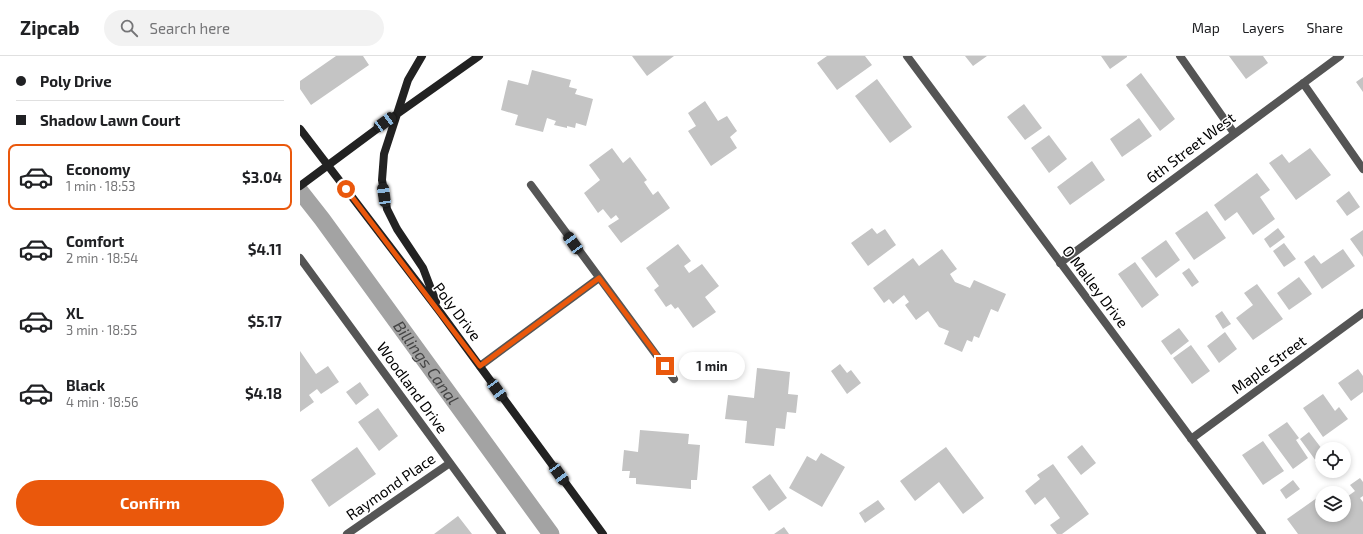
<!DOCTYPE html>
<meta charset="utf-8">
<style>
body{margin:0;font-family:"Exo 2",sans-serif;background:#f2f2f2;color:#202124;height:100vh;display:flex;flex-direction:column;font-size:15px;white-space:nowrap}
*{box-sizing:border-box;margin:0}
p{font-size:13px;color:#757577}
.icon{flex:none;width:22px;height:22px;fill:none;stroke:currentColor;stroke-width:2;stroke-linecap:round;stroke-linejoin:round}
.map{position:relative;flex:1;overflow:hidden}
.panel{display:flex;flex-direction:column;background:#fff;width:300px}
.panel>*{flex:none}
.guide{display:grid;align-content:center;height:88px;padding:0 16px;background:#fff}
.fabs{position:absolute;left:1015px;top:386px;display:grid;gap:8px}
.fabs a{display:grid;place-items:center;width:36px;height:36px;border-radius:50%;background:#fff;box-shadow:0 2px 6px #0003;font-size:20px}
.end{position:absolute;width:18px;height:18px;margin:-9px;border:5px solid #ea580c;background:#fff;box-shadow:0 0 0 2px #fff}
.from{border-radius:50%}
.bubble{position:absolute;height:28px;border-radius:14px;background:#fff;box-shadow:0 2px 6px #0003;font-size:13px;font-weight:700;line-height:28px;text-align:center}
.car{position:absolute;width:12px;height:24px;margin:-12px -6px;border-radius:5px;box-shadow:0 0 3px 1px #0007;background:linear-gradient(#222 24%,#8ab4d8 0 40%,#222 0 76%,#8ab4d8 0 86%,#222 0)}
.guide b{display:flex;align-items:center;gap:14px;height:38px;font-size:15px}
.guide b+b{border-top:1px solid #e0e0e0}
.guide i{width:10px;height:10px;background:#202124}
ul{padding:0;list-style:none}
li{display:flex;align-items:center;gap:12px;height:66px;margin:0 8px 6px;padding:0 8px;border:2px solid transparent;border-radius:8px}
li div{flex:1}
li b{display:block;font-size:15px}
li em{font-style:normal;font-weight:700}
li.selected{border-color:#ea580c}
li>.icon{width:36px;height:36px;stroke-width:1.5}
.primary-button{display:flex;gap:8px;margin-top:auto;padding:8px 16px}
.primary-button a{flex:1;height:46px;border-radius:24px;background:#ea580c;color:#fff;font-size:16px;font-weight:700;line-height:46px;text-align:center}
header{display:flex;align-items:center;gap:24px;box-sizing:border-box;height:56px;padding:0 20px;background:#fff;border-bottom:1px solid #e0e0e0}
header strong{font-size:19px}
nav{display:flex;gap:22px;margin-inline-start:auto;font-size:14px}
.search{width:280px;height:36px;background:#f2f2f2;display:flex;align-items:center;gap:10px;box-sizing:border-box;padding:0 14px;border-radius:22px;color:#757577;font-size:15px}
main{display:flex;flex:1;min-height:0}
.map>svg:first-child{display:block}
</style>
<header>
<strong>Zipcab</strong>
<div class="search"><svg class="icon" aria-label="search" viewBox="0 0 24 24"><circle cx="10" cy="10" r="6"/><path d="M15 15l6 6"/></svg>Search here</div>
<nav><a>Map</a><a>Layers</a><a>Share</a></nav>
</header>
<main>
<section class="panel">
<div class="guide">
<b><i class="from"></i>Poly Drive</b>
<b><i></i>Shadow Lawn Court</b>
</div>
<ul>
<li class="selected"><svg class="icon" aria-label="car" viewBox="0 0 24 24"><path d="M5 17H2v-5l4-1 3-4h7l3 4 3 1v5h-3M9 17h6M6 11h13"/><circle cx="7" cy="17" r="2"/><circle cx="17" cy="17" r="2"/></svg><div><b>Economy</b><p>1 min · 18:53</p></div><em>$3.04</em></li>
<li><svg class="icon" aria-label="car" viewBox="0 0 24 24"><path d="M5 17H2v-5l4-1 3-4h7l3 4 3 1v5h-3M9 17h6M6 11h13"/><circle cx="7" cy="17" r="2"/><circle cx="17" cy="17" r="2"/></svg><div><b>Comfort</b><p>2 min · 18:54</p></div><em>$4.11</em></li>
<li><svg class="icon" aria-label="car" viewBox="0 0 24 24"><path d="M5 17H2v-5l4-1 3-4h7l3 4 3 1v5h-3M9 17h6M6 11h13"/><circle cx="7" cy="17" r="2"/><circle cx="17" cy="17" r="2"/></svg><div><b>XL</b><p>3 min · 18:55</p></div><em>$5.17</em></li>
<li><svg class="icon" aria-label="car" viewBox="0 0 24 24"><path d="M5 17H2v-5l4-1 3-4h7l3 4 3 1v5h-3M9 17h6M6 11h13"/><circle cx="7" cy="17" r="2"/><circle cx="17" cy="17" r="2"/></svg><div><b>Black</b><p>4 min · 18:56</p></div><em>$4.18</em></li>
</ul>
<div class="primary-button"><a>Confirm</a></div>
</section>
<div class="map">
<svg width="1063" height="478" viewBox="0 0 1063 478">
<rect width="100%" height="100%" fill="#fff"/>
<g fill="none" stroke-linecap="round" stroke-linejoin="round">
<path stroke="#a3a3a3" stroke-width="17" id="s1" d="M0 135 22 163 251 478"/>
</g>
<path fill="#c4c4c4" d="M36 0H63L69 9 11 49 0 33V25Z
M332 0H374L347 20Z
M527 0H565L572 9 537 34 517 7Z
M665 0H687L673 10Z
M801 0H827V1L810 13Z
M929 0H963L968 7 946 23Z
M232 14 271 24 269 31 277 33 275 38 293 43 286 70 276 67 275 72 267 70V72L254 69 256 65 247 62 243 76 215 69 218 59 201 54 208 24 228 29Z
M841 17 875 63 860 75 826 29Z
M1063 21V36L1056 26Z
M577 23 612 71 590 87 555 40Z
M405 45 418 65 427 60 437 75 430 81 437 92 411 110 388 75 396 70 388 57Z
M724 48 742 72 725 84 707 61Z
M839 62 852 80 822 101 810 83Z
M749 79 767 103 749 117 731 92Z
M312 92 323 107 330 101 347 124 344 126 353 139 358 135 370 152 321 187 308 170 319 163 316 159 311 163 303 153 298 157 284 137 300 124 289 109Z
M1010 92 1031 119 996 144 969 107 982 98 989 107Z
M792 105 805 124 770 149 757 131Z
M957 117 970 134 960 141 975 163 953 179 937 156 925 165 914 149Z
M1049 135 1060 151 1047 160 1036 145Z
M907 155 926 182 894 204 875 177Z
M572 172 577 178 585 173 596 189 568 210 551 187Z
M978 172 985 181 970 192 964 183Z
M1063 174V201L1050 183Z
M866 184 880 204 856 222 841 202Z
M984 187 996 203 984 211 973 195Z
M378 188 391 205 384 210 389 217 402 208 419 230 405 241 416 256 393 272 378 251 375 253 371 248 366 251 354 234 359 230 346 212Z
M642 193 657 213 650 218 655 226 670 232 674 224 706 238 698 256 691 253 679 282 674 280 672 286 667 284 662 296 644 288 649 275 639 271 628 255 616 264 605 249 609 246 604 239 593 248 589 243 584 247 573 232 613 202 619 210Z
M1043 193 1055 210 1022 233 1004 206 1014 199 1021 208Z
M835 206 859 239 842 252 818 218Z
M889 212 899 226 892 231 882 217Z
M999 221 1012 238 989 254 977 237Z
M957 228 983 263 953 284 936 262 953 249 944 237Z
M922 255 931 268 923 273 915 260Z
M879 272 889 285 871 299 861 285Z
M925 276 937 293 919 307 907 290Z
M891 289 910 315 892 328 873 302Z
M0 295 16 318 28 310 39 326 21 338 17 333 9 339 14 346 0 356Z
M540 308 547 317 551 314 561 327 547 338 531 315Z
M457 312 490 316 488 338 498 339 496 357 487 356 485 373 476 372 474 390 445 387 447 365 425 363 428 339 454 342Z
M1058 313 1063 320V336L1051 345 1038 327Z
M60 326 69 339 56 349 46 336Z
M1023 338 1035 355 1039 351 1048 363 1023 381 1003 352Z
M78 352 98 380 79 395 58 366Z
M987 366 999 382 996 384 1008 402 993 413 968 379Z
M340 374 389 378 388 388 400 389 397 424H391V433L336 428V422H329L330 415H322L324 394 338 396Z
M1009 376 1022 393V415H1029L1024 418 1015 406 1016 405 1000 383Z
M963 385 984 415 963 429 942 399Z
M782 389 796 407 781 419 767 401Z
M57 391 76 418 29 451 11 424Z
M646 391 684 442 663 458 639 426 615 445 600 425Z
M521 397 545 411 522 451 489 432 507 400 516 405Z
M753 408 789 458 762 478H757L750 469 760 462 745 441 735 449 725 435 740 423 737 419Z
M470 418 487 442 469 455 452 431Z
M1060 422 1063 426V440L1060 442 1063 446V478H998L987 463 1021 439 1022 440V459H1044V443L1055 435 1050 429Z
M993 424 1000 433 986 443 980 434Z
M578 444 585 453 565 467 559 457Z
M158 460 172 478H134Z
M484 471 489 478H474Z"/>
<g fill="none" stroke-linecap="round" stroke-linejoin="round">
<path stroke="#555" stroke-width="8" d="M607 0 962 478
M880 0 934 77
M1003 27 1063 113
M231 129 374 323
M0 202 202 478
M760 207 1040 0
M180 310 299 222
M891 383 1063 257
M47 478 150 407"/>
<path stroke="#222" stroke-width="8" d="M122 0 108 24 97 58 84 98 82 124 87 153 97 173 123 212 136 246
M0 73 140 256 303 478
M0 130 97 58 179 0"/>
</g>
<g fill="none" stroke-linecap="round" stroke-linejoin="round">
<path stroke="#ea580c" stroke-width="5" d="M46 133 180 310 299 222 365 310"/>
</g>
<g text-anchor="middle" stroke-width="3" stroke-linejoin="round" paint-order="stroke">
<g font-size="15" fill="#000" stroke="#fff">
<text transform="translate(891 92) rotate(-37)" y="5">6th Street West</text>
<text transform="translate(795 231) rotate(53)" y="5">O Malley Drive</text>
<text transform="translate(157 256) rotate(53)" y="5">Poly Drive</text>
<text transform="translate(969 309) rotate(-36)" y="5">Maple Street</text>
<text transform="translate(112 332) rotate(54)" y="5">Woodland Drive</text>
<text transform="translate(91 431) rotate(-35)" y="5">Raymond Place</text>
</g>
<g font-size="16" font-style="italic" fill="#444" stroke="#fff">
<text dy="6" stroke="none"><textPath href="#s1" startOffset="213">Billings Canal</textPath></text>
</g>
</g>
</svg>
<div class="fabs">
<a><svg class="icon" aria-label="locate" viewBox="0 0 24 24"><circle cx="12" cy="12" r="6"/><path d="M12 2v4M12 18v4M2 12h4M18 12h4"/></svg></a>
<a><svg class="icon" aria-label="layers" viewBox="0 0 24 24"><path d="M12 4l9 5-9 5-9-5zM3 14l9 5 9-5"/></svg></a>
</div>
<i class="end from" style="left:46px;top:133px"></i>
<i class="end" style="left:365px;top:310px"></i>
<div class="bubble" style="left:379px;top:296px;width:66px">1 min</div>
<i class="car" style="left:85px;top:66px;rotate:54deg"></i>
<i class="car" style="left:84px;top:139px;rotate:352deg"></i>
<i class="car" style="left:273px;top:187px;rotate:324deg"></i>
<i class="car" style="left:197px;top:334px;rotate:144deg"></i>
<i class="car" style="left:259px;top:418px;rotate:144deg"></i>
</div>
</main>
